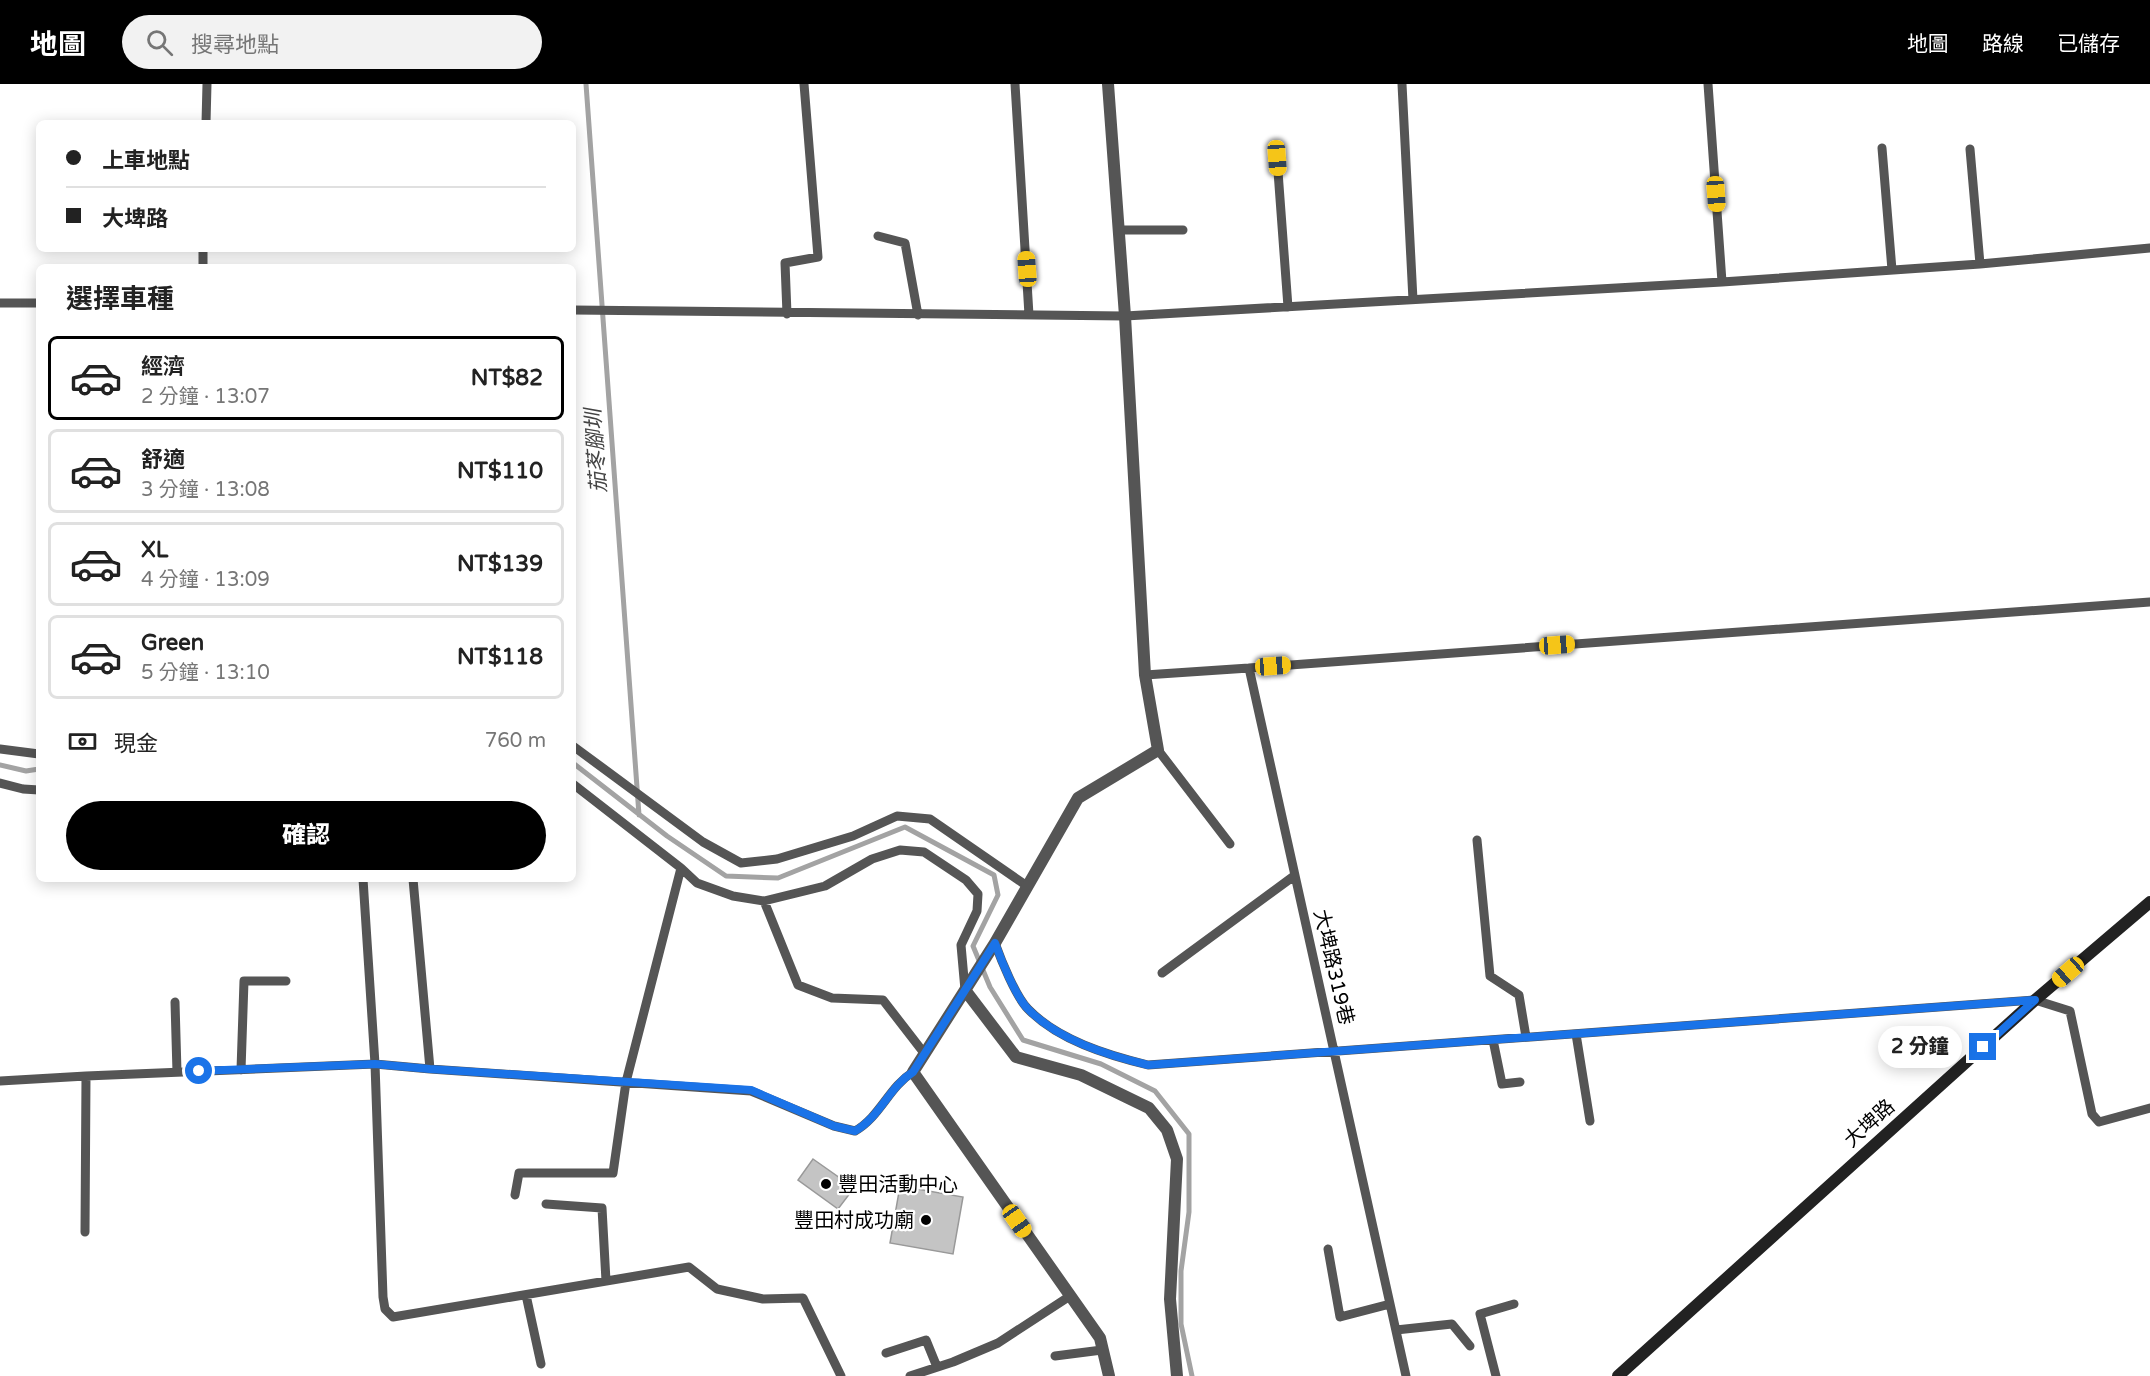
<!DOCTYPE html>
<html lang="zh-TW">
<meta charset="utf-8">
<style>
body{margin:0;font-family:"Varela Round","Noto Sans TC",sans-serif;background:#f2f2f2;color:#222;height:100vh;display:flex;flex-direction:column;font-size:22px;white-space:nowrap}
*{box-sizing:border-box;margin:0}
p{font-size:20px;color:#767676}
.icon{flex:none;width:33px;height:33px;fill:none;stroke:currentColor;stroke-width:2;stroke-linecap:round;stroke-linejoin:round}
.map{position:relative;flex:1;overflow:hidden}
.panel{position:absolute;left:36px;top:180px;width:540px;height:618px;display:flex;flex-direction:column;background:#fff;border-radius:9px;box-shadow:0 3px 15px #0003}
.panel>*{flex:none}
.hud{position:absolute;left:36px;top:36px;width:540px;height:132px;border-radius:9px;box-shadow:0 3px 15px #0003;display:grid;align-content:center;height:132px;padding:0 30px;background:#fff}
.end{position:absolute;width:27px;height:27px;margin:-14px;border:8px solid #1a73e8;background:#fff;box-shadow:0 0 0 3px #fff}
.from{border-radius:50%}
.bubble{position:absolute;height:42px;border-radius:21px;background:#fff;box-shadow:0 3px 15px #0003;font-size:20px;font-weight:800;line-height:42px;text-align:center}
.car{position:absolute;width:18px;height:36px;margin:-18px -9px;border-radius:8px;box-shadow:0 0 4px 2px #0007;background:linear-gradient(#f5c518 24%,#345 0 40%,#f5c518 0 76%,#345 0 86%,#f5c518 0)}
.hud b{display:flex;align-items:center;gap:21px;height:57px;font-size:22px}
.hud b+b{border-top:2px solid #e0e0e0}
.hud i{width:15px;height:15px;background:#222}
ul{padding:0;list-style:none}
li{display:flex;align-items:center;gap:18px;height:84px;margin:0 12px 9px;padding:0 18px;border:3px solid #e0e0e0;border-radius:9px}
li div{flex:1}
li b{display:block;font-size:22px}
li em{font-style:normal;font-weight:800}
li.current{border-color:#000}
li>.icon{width:54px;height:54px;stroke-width:1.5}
h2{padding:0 30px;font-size:27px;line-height:72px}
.pay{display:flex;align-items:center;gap:15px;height:66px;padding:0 30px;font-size:22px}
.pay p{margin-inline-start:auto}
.cta{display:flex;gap:12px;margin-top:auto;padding:12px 30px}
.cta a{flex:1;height:69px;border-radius:36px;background:#000;color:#fff;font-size:24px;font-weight:800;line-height:69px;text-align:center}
header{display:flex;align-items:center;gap:36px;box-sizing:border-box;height:84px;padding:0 30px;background:#000;color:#fff}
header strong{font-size:28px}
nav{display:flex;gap:33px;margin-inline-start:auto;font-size:21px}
.search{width:420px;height:54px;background:#f2f2f2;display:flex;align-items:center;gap:15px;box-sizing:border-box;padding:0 21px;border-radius:33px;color:#767676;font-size:22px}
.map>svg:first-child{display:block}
</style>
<header>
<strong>地圖</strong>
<div class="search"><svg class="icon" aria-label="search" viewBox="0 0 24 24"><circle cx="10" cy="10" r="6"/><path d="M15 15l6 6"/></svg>搜尋地點</div>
<nav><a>地圖</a><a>路線</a><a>已儲存</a></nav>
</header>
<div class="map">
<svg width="2150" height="1292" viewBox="0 0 2150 1292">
<rect width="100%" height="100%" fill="#fff"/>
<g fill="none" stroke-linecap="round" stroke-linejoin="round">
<path stroke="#a3a3a3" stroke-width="5" d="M586 0 639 731
M573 679 667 752 726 792 778 794 905 743 994 791 998 811 973 862 990 903 1023 956 1101 980 1155 1007 1189 1050V1128L1181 1187V1240L1192 1292
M0 681 26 687 39 685"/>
</g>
<path fill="#c4c4c4" stroke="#999" stroke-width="1.5" d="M813 1075 854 1104 838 1125 798 1096Z
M900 1102 963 1113 953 1170 890 1159Z"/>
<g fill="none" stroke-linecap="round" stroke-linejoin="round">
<path stroke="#555" stroke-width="9" d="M1015 0 1029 231
M1402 0 1413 216
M1708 0 1722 198
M206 39 207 0
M1882 64 1892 186
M1970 65 1980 180
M1277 74 1288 223
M1119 146H1183
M878 152 905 159 918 231
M203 183V165
M0 219H39
M573 226 1125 232 1722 198 1980 180 2150 164
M787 230 785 179 818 173 804 0
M1249 584 2150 518
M1145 591 1249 584 1406 1292
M573 662 703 758 741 779 777 775 853 752 897 732 930 735 1027 802
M0 665 39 670
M1158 666 1230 760
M0 699 23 705 39 706
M573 700 681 784 697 799 733 812 764 817 825 802 872 775 900 766 924 768 966 796 978 810 977 827 961 861 965 906
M1477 756 1490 892 1519 911 1526 953
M363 795 375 980 383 1213 385 1225 393 1233 689 1183 717 1205 763 1215 803 1214 841 1292
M413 795 430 985
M764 817 798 901 832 914 883 916 924 969
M995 859C1001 876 1016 913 1028 925 1058 956 1107 971 1148 981L2035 916 2070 927 2092 1030 2099 1038 2150 1024
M1162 889 1294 792
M175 918 177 988
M1576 950 1590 1037
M1493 956 1502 1000 1520 998
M241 986 244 897H286
M0 997 86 992 375 980 430 985 751 1007 834 1042 855 1047C880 1033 889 1003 913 988
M515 1111 519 1089H613L626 998 681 784
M546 1120 602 1124 606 1197
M85 1148 86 992
M1328 1165 1340 1233 1390 1220
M526 1211 541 1280
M1396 1246 1452 1240 1470 1262
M886 1269 926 1256 937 1283
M1055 1272 1102 1266
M910 1292 953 1278 998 1259 1070 1212
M1496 1292 1480 1230 1514 1220"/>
<path stroke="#555" stroke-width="12" d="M1108 0 1125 232 1145 591 1158 666 1078 714 995 859 913 988 1100 1254 1109 1292
M965 906 1016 973 1081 991 1149 1024 1167 1046 1177 1075 1170 1215 1177 1292"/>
<path stroke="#222" stroke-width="12" d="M1618 1292 2035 916 2150 818"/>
</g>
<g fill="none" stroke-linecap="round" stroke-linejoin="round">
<path stroke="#1a73e8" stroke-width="8" d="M199 987 375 980 430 985 751 1006 834 1042 855 1047C880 1033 889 1003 913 988L995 859C1001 876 1016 913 1028 925 1058 956 1107 971 1148 981L2035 916 1983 963"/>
</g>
<g fill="#000" stroke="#fff" stroke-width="2">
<circle cx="826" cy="1100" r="6"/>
<circle cx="926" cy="1136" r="6"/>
</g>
<g text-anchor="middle" stroke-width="4.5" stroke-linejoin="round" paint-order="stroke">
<g font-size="20" fill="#000" stroke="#fff">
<text transform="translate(1334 883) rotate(77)" y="7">大埤路319巷</text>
<text transform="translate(1869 1039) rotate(-42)" y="7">大埤路</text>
</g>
<g font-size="20" fill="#000" stroke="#fff" text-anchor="start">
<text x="838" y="1107">豐田活動中心</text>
<text x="914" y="1143" text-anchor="end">豐田村成功廟</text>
</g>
<g font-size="21" font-style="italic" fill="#444" stroke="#fff">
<text transform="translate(596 367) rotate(-94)" y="7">茄苳腳圳</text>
</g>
</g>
</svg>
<i class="end from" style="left:199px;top:987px"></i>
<i class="end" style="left:1983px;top:963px"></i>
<div class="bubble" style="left:1878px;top:942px;width:84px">2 分鐘</div>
<i class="car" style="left:1277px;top:74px;rotate:176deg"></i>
<i class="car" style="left:1716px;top:110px;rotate:176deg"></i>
<i class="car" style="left:1027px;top:185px;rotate:356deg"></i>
<i class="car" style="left:1557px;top:561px;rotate:86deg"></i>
<i class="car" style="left:1273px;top:582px;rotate:86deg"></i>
<i class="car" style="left:2068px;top:888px;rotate:229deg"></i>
<i class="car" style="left:1017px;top:1137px;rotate:145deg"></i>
<div class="hud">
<b><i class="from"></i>上車地點</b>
<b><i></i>大埤路</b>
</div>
<section class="panel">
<h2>選擇車種</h2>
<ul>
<li class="current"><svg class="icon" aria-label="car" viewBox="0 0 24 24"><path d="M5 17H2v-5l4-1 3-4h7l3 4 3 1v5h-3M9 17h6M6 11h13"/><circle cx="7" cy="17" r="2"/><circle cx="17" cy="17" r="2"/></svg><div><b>經濟</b><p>2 分鐘 · 13:07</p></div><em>NT$82</em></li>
<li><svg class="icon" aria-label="car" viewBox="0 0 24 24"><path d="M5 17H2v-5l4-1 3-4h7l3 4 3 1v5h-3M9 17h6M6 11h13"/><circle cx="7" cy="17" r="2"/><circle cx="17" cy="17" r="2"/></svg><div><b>舒適</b><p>3 分鐘 · 13:08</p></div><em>NT$110</em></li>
<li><svg class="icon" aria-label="car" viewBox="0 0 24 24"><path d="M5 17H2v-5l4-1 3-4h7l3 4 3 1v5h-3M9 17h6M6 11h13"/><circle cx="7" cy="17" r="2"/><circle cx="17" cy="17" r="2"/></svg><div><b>XL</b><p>4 分鐘 · 13:09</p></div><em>NT$139</em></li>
<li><svg class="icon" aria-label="car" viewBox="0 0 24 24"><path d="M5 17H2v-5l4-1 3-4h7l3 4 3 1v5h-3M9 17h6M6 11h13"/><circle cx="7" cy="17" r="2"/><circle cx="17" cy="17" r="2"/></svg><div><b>Green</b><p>5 分鐘 · 13:10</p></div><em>NT$118</em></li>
</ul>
<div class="pay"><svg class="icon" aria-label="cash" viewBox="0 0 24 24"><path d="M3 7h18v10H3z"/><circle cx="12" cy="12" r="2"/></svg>現金<p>760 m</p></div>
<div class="cta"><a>確認</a></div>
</section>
</div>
